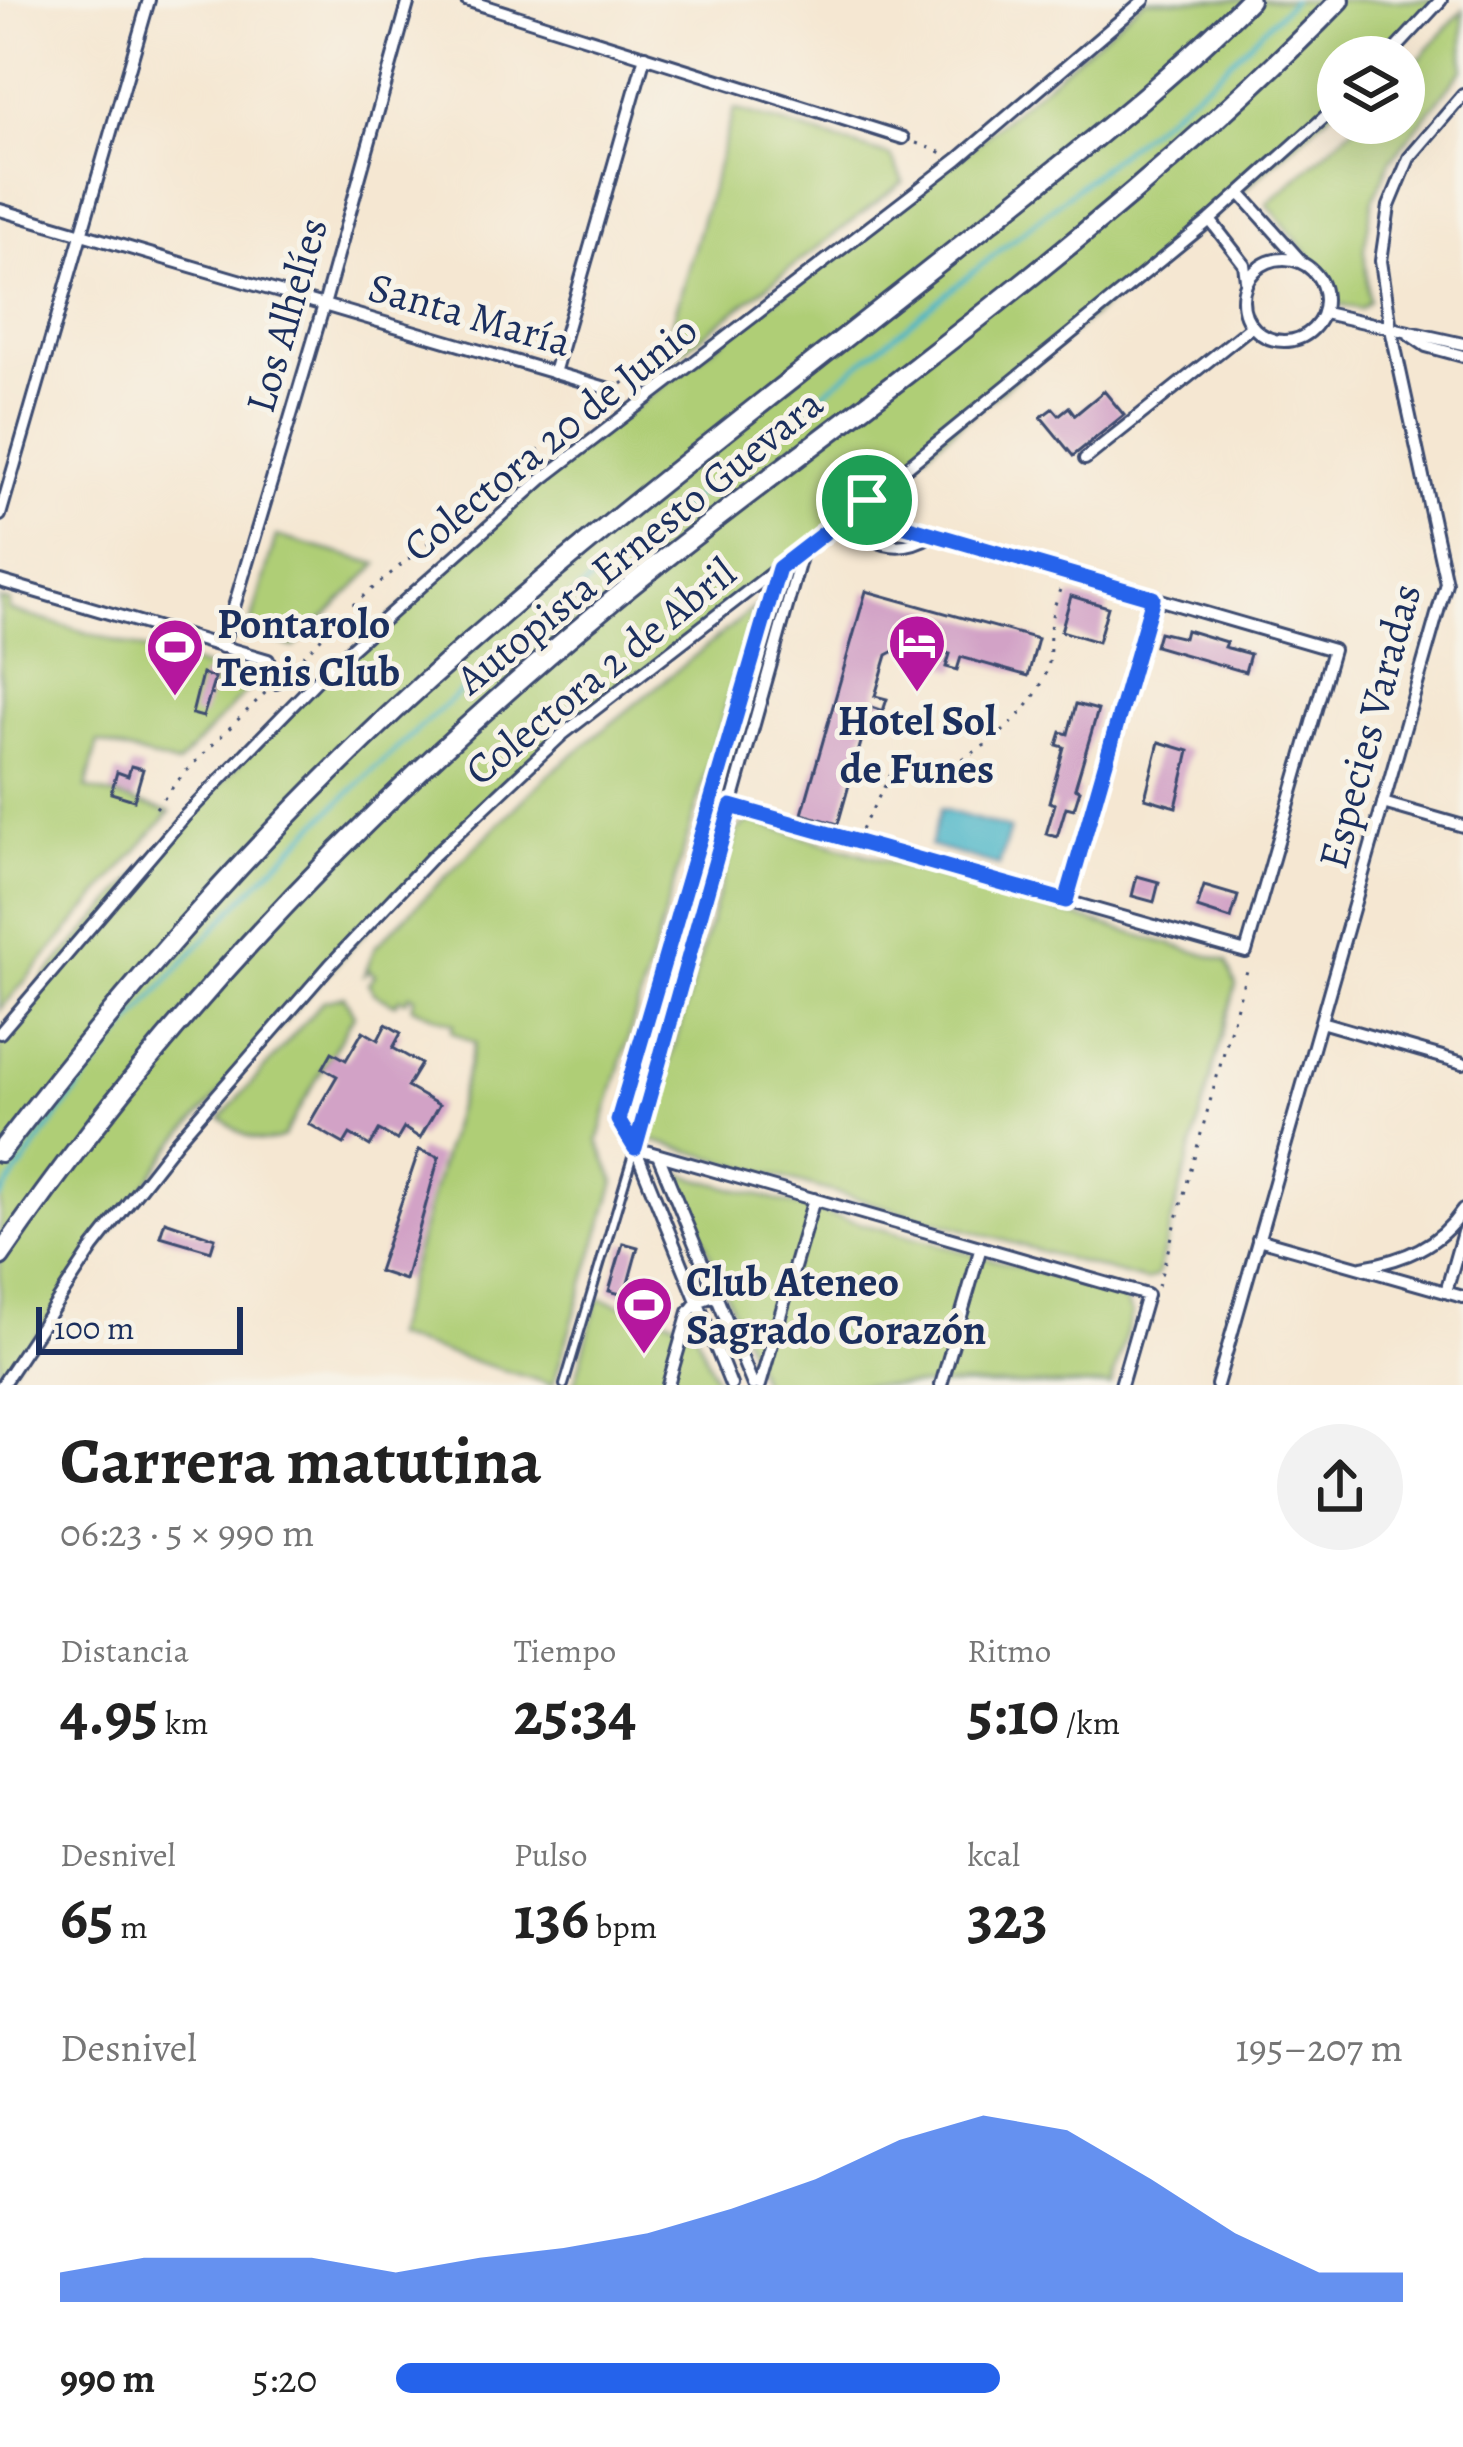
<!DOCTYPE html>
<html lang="es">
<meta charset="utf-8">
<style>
:root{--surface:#fff;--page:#f2f2f2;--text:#222;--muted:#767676;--accent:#2563eb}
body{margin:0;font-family:Alegreya,serif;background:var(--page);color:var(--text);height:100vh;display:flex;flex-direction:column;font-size:45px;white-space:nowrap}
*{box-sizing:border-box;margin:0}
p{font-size:39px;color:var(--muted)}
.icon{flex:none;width:66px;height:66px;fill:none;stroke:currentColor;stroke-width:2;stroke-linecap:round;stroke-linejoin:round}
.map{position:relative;height:1385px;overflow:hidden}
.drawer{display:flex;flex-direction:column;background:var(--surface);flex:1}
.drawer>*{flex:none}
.controls{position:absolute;left:1317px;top:36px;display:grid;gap:24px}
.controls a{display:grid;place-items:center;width:108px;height:108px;border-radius:50%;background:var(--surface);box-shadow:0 12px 48px #0002;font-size:60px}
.scale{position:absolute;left:36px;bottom:30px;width:207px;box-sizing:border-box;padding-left:12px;border:6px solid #1b2f5e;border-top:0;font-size:33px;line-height:42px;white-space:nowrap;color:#1b2f5e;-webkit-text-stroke:9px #f7f3e8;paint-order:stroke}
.pin{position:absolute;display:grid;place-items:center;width:102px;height:102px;color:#fff;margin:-51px;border:6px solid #fff;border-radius:50%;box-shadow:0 3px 12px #0007}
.round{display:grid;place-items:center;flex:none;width:126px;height:126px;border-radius:63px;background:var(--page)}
.headline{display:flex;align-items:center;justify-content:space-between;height:204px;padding:0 60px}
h1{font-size:66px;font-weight:600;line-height:90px}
.metrics{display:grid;grid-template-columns:repeat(3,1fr);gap:18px;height:204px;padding:12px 60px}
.metrics div{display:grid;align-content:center}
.metrics b{font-size:60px;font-weight:600}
.metrics small{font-size:33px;font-weight:400}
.metrics p{font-size:33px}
.chart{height:336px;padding:24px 60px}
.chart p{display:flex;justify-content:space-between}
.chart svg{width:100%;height:216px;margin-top:12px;fill:var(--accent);opacity:.7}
ul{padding:0 60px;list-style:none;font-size:39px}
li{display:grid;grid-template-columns:192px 144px 1fr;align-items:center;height:90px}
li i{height:30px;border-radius:15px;background:var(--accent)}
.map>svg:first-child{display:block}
.green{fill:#afce76;stroke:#657e6a;stroke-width:3}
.water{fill:#4ab5c8;stroke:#327293;stroke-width:3}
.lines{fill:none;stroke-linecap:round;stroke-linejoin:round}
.stream{stroke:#4ab5c8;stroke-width:4.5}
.building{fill:#d2a2c6}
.service-casing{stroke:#3c4b6f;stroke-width:12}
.minor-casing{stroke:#3c4b6f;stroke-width:16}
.motorway-casing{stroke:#3c4b6f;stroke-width:24}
.path{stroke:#3c4b6f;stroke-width:3;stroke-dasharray:3 9;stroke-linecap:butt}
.service{stroke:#fff;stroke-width:6}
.minor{stroke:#fff;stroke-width:10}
.motorway{stroke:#fff;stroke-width:18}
.route-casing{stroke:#fff;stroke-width:24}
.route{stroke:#2563eb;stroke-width:15}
.labels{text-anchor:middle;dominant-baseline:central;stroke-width:10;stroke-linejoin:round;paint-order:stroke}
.street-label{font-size:42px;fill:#1b2f5e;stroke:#f7f3e8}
.poi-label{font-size:42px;font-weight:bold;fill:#1b2f5e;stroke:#f7f3e8;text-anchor:start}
</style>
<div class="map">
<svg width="1463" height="1385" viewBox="0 0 1463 1385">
<rect width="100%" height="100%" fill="#f7f3e8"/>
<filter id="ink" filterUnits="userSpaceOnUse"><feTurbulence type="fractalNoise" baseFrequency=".00833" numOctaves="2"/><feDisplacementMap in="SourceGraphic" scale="24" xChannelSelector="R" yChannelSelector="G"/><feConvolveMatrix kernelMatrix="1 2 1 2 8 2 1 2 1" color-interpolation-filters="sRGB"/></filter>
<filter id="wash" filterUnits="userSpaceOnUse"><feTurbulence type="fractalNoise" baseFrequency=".004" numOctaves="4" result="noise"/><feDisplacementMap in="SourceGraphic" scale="48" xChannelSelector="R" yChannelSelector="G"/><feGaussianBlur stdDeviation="2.7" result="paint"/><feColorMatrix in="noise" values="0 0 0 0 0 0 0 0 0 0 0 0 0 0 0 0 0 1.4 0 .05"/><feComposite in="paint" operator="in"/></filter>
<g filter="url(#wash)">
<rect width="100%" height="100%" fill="#f5e7d2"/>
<path class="green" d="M1144,0h297l-53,57h-50v48l-128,115 -343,280 -304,234 -130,122 -256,285 -177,244v-352l46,-58 245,-268 251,-228 416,-320z
M1463,10v59l-73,92 -17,39 -9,50 5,51 -9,8 -22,-5 -12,-27 -59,-73 91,-81h46v-47z
M734,109l157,47 12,26 -244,187z
M276,536l102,28 -84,83 -46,-13z
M776,597l5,2 -50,178 -5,-1z
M0,599l10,3 -1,8 237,69 4,8 -73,78 -79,-23 -12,46 84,24 -170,198z
M755,607l-157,534 17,41 -62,203 -161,-48 83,-294 -24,-12 3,-7 -42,-17 3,-10 -6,-2 -3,6 -6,-3 -5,6 -21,-11 -6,-10 7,-8 -6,-5 -4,3 10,-26 175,-174z
M750,821l477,140 9,24 -79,291 -11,5 -499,-142 90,-309z
M709,830l6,1 -83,287 -5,-2z
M344,996l10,19 -71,122c-24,12 -44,-5 -62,-19l102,-117z
M677,1173l445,122 10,19 -21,71h-348z
M598,1298l95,28 25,59h-144z"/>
<path class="water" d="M941,809l69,20 -11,37 -69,-20z"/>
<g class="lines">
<path class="stream" d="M0,1198c196,-296 475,-526 750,-746 158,-127 315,-254 472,-382l71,-70"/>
</g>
<g id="blocks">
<path class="building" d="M1104,391l20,24 -51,41 -32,-39 12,-9 6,7 10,-8 6,8z
M866,591l172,48 -10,37 -67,-19 -4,13 -11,-3 4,-13 -40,-11 -23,12 -12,41 12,3 -4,12 -12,-4 -33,117 -36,-10z
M1071,596l37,11 -10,35 -37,-11z
M1186,630l40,12 -2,5 26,7 -5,18 -90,-26 4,-14 25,6z
M202,674l13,4 -12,39 -11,-3z
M1076,704l22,6 -23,78 5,2 -6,19 -8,-2 -9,30 -11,-3 9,-30 -6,-2 15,-55 -7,-2 4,-13 7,2z
M1159,742l30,9 -13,56 -31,-9z
M131,766l12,3 -9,31 -23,-7 6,-21 11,4z
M1137,876l22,6 -5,20 -22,-6z
M1204,886l34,10 -7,23 -34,-11z
M386,1024l15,9 -8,15 28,16 -14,23 32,18 -19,33 -16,-10 -7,12 -18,-10 -9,16 -20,-12 -6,10 -35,-20 28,-48 -14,-8 9,-16 14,8 17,-29 15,9z
M419,1150l20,7 -34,123 -27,-9z
M165,1221l50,17 -4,13 -51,-15z
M623,1243l15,4 -10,36 22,6 -3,12 -38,-10z"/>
</g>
</g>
<g filter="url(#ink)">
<use href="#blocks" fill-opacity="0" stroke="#3c4b6f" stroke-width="3"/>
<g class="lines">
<defs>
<path id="service" d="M564,1385l70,-234"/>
<path id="minor" d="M466,0l437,138
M1388,57l53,-57
M1240,193l60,67
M0,210l613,180
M1210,220l34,44 2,16
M1243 300a41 41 0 1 1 82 0a41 41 0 1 1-82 0Z
M1324,313l139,31
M1410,335l16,11 37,10
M554,373l91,-317
M1085,459l167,-133
M0,515l149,-515
M847,515c22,31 52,40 85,20
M0,581l268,79 8,23
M222,647l102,-342 85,-305
M711,800l535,152 87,-302 -448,-130 -18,-20
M1383,803l80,23
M1066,901l87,-303
M1321,1022l142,41
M0,1033l185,-217 141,-145 216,-192 416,-320 186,-159
M635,1148l512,147 -26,90
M635,1148l167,-595
M658,1155l95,230
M1258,1239l205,58
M1362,1267c42,-7 77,-21 101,-57
M1446,1292l17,-60
M2,1385l91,-137 84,-107 153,-176 103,-109 130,-122 311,-240 336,-274 128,-115
M668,1385l21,-73 8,-10 19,-7
M731,1385l-96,-237 -17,-28 160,-550
M760,1385l54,-186
M941,1385l40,-138
M1217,1385l229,-802 -55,-254 -10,-68 8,-55 20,-48 54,-63"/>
<path id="motorway" d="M0,1152c139,-180 287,-349 459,-500 170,-150 352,-286 529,-428 89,-72 180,-142 261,-224
M0,1256c170,-248 381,-464 612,-655 97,-80 201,-154 301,-232 149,-115 295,-234 427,-369"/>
</defs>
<use href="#service" class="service-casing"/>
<use href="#minor" class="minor-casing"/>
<use href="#motorway" class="motorway-casing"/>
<path class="path" d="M916,143l30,11
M622,384l34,-26
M286,674l68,-70 246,-204
M212,696l3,-11
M893,766c15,3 32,8 47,3 41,-15 88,-52 105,-93 7,-16 4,-29 5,-46 1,-16 7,-32 12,-46
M156,808l29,-36 81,-80
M861,830l42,-78
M1158,1286l90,-319"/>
<use href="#service" class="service"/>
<use href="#minor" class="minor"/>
<use href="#motorway" class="motorway"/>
</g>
</g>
<g class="lines" filter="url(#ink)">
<defs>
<path id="route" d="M867,500l18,20 268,78 -87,303 -335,-95 -96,342 -17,-28 161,-552z"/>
</defs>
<use href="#route" class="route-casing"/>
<use href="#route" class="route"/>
</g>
<defs>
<symbol id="hotel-pin" viewBox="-11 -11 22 30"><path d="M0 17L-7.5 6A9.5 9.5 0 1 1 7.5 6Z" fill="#b5179e" stroke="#f7f3e8"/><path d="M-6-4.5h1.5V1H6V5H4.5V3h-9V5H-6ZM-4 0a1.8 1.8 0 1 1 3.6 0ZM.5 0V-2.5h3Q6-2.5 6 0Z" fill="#fff"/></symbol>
<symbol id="stadium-pin" viewBox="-11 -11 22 30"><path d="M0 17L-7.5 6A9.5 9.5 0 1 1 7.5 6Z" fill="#b5179e" stroke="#f7f3e8"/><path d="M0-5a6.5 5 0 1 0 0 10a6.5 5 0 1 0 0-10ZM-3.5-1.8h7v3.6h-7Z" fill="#fff"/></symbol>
</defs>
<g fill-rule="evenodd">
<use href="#hotel-pin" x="884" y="610" width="66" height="90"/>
<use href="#stadium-pin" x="142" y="614" width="66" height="90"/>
<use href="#stadium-pin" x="611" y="1272" width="66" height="90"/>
</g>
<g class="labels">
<g class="street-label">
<text transform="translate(470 314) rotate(16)">Santa María</text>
<text transform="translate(286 315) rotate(-74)">Los Alhelíes</text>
<text transform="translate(550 438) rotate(-39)">Colectora 20 de Junio</text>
<text transform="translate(639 541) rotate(-39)">Autopista Ernesto Guevara</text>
<text transform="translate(600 671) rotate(-39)">Colectora 2 de Abril</text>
<text transform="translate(1369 726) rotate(-75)">Especies Varadas</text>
</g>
<g class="poi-label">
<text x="217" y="623">Pontarolo<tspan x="217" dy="48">Tenis Club</tspan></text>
<text x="917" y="720" text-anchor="middle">Hotel Sol<tspan x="917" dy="48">de Funes</tspan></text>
<text x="686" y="1281">Club Ateneo<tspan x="686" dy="48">Sagrado Corazón</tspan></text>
</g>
</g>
</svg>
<div class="controls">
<a><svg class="icon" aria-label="layers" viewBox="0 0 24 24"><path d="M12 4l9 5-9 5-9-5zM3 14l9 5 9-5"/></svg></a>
</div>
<div class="scale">100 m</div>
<div class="pin" style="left:867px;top:500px;background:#1e9e55"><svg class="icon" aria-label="arrive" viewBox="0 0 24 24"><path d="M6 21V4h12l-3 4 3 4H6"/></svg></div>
</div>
<section class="drawer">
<div class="headline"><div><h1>Carrera matutina</h1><p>06:23 · 5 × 990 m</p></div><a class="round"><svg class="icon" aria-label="share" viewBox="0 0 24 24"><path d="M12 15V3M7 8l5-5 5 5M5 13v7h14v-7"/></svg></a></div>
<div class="metrics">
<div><p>Distancia</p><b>4.95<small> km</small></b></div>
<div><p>Tiempo</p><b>25:34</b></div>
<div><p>Ritmo</p><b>5:10<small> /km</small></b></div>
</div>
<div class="metrics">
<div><p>Desnivel</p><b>65<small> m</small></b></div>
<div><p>Pulso</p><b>136<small> bpm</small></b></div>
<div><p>kcal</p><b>323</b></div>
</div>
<div class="chart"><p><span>Desnivel</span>195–207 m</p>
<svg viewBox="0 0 160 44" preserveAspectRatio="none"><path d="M0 44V38L10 35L20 35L30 35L40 38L50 35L60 33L70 30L80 25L90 19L100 11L110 6L120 9L130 19L140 30L150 38L160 38V44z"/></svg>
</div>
<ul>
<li><b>990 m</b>5:20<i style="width:60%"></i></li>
</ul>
</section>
